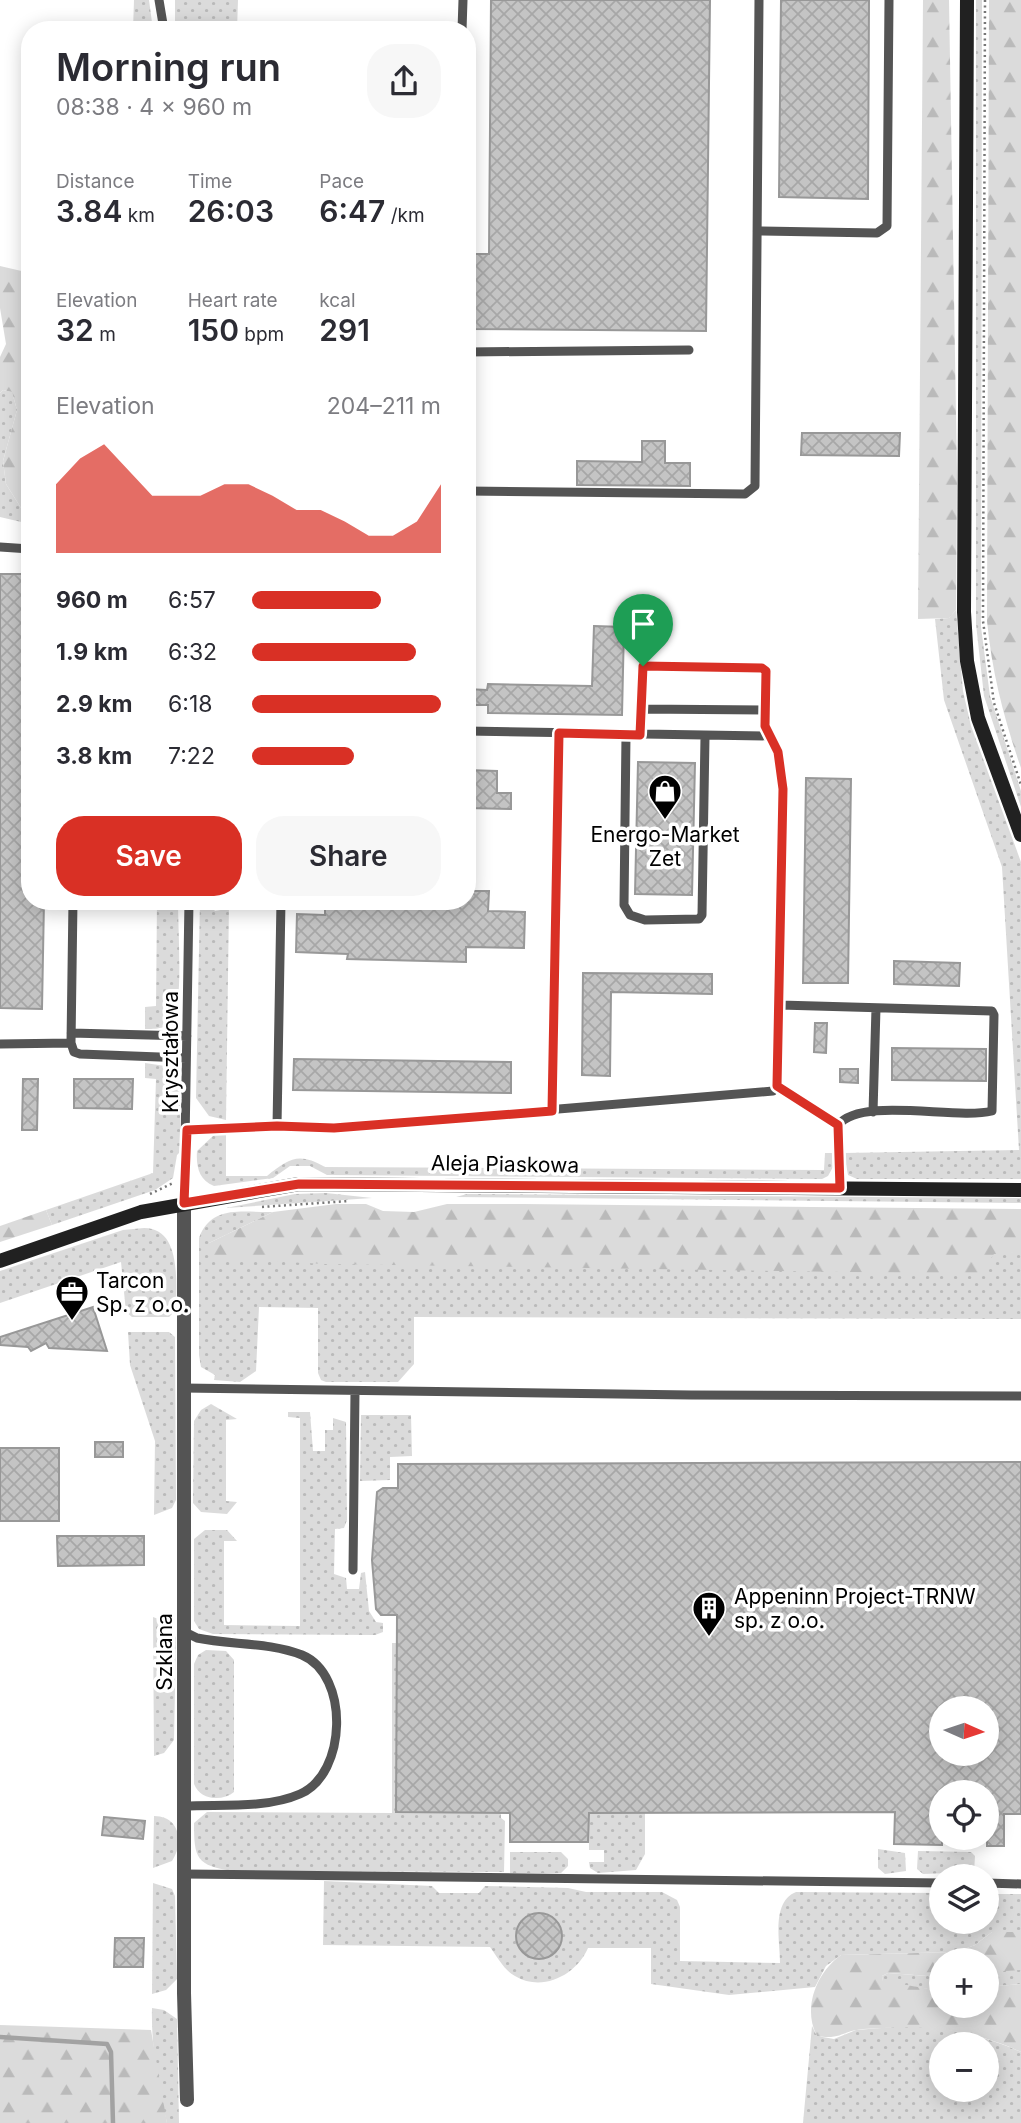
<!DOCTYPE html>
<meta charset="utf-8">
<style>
:root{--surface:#fff;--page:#f7f7f7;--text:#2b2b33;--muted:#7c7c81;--accent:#d93025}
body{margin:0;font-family:Inter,sans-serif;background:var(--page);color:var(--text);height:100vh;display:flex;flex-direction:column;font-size:26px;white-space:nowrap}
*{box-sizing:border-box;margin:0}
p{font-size:23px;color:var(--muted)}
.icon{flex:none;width:38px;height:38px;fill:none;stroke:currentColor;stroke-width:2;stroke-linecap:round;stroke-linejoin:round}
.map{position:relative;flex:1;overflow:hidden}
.drawer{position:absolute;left:21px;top:21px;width:455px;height:889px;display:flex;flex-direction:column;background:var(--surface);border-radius:28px;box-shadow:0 4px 18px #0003}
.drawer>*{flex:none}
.needle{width:46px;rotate:93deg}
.fabs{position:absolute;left:929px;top:1696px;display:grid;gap:14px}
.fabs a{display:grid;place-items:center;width:70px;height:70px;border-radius:50%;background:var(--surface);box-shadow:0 4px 18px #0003;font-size:35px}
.pin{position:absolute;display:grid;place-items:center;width:60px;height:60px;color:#fff;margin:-72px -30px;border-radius:50% 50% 50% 0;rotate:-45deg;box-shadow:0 0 7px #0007}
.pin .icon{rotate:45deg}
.round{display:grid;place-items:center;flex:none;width:74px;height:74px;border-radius:28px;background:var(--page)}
.overview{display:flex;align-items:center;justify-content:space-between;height:119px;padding:0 35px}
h1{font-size:38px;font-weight:600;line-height:52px}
.metrics{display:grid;grid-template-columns:repeat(3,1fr);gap:10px;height:119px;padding:7px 35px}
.metrics div{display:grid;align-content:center}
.metrics b{font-size:30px;font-weight:600}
.metrics small{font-size:19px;font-weight:400}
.metrics p{font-size:19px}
.chart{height:196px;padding:14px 35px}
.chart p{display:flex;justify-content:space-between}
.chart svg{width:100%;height:126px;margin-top:7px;fill:var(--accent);opacity:.7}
.action{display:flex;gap:14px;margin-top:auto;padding:14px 35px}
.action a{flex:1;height:80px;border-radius:28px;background:var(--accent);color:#fff;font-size:28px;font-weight:600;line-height:80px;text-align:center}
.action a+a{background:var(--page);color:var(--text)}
ul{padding:0 35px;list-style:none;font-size:23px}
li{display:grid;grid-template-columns:112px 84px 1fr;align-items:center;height:52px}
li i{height:18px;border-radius:9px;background:var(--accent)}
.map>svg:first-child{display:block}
.grass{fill:url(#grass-dots);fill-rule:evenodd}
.forest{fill:url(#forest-firs)}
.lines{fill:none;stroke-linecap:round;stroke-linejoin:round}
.stream{stroke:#a2a2a2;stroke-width:4.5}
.building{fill:url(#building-cross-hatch);stroke:#989898;stroke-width:2;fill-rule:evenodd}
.path{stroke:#767676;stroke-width:2.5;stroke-dasharray:2 3.5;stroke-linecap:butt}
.service{stroke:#545454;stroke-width:9}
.minor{stroke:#545454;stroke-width:14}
.secondary{stroke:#212121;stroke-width:14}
.route-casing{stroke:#fff;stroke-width:14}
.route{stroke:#d93025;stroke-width:9}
.labels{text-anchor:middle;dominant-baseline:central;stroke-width:7;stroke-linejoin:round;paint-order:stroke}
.poi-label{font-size:21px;fill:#000;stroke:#fff;text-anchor:start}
.street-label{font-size:21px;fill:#000;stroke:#fff}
</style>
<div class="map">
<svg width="1021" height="2123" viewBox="0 0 1021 2123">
<defs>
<pattern id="grass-dots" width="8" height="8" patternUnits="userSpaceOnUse" patternTransform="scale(1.75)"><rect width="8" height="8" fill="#dbdbdb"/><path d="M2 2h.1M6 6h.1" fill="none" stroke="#bababa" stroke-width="1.8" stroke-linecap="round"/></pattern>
<pattern id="forest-firs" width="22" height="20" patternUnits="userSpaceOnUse" patternTransform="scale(1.75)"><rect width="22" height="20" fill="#dbdbdb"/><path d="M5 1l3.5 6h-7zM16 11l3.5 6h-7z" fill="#bababa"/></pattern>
<pattern id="building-cross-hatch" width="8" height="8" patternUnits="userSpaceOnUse" patternTransform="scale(1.75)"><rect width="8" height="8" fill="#c4c4c4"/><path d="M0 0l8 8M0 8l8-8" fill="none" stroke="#a7a7a7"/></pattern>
</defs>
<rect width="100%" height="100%" fill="#fff"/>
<path class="grass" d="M134,0h15l4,30h-20z
M175,0h63l-1,30h-62z
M976,0h6l-1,627 9,69 31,95v16l-37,-111 -8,-72z
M3,390l9,2 5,18 -14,51 3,23 15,24 9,3v13l-30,-7v-124z
M956,610l7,81 8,35 50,136v317h-164l-9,-4 -4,-22 175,-3 -17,-283 -58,-167 -9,-81 14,-1z
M157,901h21c0,25 5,98 -4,117 -6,11 -18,11 -29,11v-22l11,-1z
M200,901h7l8,10 11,-2 3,-5 -3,216 -17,-4 -13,-18z
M145,1063l27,4 8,21v64l-3,3 -4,23 -18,12 -103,35 -6,-15 107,-37 3,-94 -11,-1z
M226,1134v42h41c22,-18 32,-24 58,-9l499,3 1,-17h7l1,14 -5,9 -6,3 -495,-4 -17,-9h-20l-17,12 -59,8c-15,-6 -18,-19 -17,-35l17,-16z
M326,1193l46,5 -146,10 69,-14z
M467,1194l554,4v5l-565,-6z
M273,1212l-64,31v15l812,-6v67l-607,-2v47l-16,18h-72l-5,-2 -3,-7v-65l-59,-1 -3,64 -16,11 -26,-2 1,-5 -14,-8 -2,-12v-117c13,-34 44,-25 74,-26z
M144,1228c38,0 32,56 32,82l-7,7h-37l-6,-5 -5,-50 -121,41v-32l123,-41z
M128,1332h41l6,5 1,163 -4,8 -18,7 1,-74 -25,-76z
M211,1404l26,15 -11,1v81l11,1 -10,12 -26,-2 -8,-9 1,-82 7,-11z
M288,1412h22l3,39h12v-21h8v-12l13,4 1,98 -3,8 -9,1 -1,45 12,4 1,11h12l2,-16 4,-1 4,39 7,11 7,1v9l-8,3 -162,-1 -14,-5 -5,-8v-82l11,-9h22l10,11h-13v84l76,1v-208l-12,-1z
M361,1415h50l1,41 -22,1v23l-30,1z
M153,1617l16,6 7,15 -2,102 -10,13 -10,3z
M392,1643h5v169l104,1v5l4,3 -1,51 -270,-1c-38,-5 -40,-13 -40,-48l13,-11 185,1z
M206,1650l20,1 8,9v132c-12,10 -34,8 -40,-8v-120l4,-9z
M589,1813h56v41l-9,16 -38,3 -8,-5 -1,-6h15v-12h-15z
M154,1816c26,0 30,27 18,45l-19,7z
M878,1849l27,4 1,18 -21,3 -7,-6z
M918,1851l53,1 4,4 -1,16 -51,2 -6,-5z
M510,1852h51l7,7v7l-7,7h-51z
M324,1881l108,5 7,7h40l6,-7 83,2 18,4h76l15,8 3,7v54l100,2c0,-22 -9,-61 16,-71l145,1 1,29h45v-28h34v38h-29l-17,13 -19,7 -115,3 -15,11 -11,21 -86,8 -78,-11v-36h-63c-11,26 -45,45 -73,28 -11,-6 -17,-18 -25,-29l-167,-2z
M153,1883l19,6 3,7 2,83 -11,11 -14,4z
M1004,1969l17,1v14l-34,3v-15z
M888,1973l53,4v14l-58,-9 -1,-6z
M152,2008l12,2 13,9 2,104h-12c-9,-38 -16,-76 -15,-115z
M919,2025c36,5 69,12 102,27v71h-218l9,-97 5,10 17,3 22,-9zM942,2044h45v46h-45z"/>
<path class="forest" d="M923,0h26l8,474 -1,136 -7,8 -31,1z
M989,0h32v768c-17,-49 -29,-95 -34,-147z
M0,266l30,7v238l-9,-3 -15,-24 -3,-23 14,-51 -5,-18 -9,-2 -3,3v-36l6,-13 -6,-36z
M336,1204h30l17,7 31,1 33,-8h77l497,5v43l-27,2 -14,20 -655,-10 -116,-6v-15l64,-31z
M46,1210l6,15 -52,17v-16z
M992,1932h29v38l-34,2v-12h-45l-1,17 -53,-4 -6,3 1,5 58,10 1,15h45v-19l34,-3v68c-54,-25 -100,-27 -158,-23 -21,2 -22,11 -46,7 -15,-28 0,-64 24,-81l115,-3 19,-7z
M0,2025l151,5 16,93h-167z"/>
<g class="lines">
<path class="stream" d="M0,2037l107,7 4,8 2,71"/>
</g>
<path class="building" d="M491,0h219l-4,331 -239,-2v-75h22z
M781,0h88l-1,199 -89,-2z
M802,433h98l-1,23 -98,-1z
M642,441h23v22h25v23l-113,-1v-24l65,1z
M0,574h30v327h14l-2,108 -42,-1z
M594,626l30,1 -2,88 -134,-2v-8h-21v-16l20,1 1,-6 104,2z
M638,762l57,1 -3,132 -57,-1z
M467,770l30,1v22h14v16l-44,-1z
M806,778l45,1 -3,204h-45z
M467,891h22l-1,20 37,1 -1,36 -58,-1v15l-119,-3 1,-5 -52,-2 1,-38 28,1v-14h21v7l51,1v-8h70z
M894,961l66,2 -1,23 -65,-2z
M583,973l129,1v20l-101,-2 -1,84 -28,-1z
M815,1023h12l-1,30 -12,-1z
M892,1048l94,1v32l-94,-1z
M294,1059l217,3v31l-218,-3z
M840,1069h18v14l-18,-1z
M23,1079h15l-1,51h-15z
M74,1079h59l-1,30 -58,-1z
M93,1307l14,44 -58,-3 -3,-5 -15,8 -3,-4 -28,-2v-8z
M95,1442h28v15h-28z
M0,1448h59v73h-59z
M1021,1462v352h-17v32h-17v-54h-45v53l-48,-1 1,-32 -306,1 -1,29h-78v-29l-114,-1 1,-197h-16l-5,-6 -4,-49 5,-68 6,-4h15v-24zM942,1708h45v46h-45z
M57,1536h87v29l-86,1z
M104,1817l41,4 -2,18 -41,-4z
M516 1936a23 23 0 1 1 46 0a23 23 0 1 1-46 0Z
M115,1938h29l-1,29h-29z"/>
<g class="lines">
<path class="path" d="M985,0l-2,621 11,82 27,82
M150,1194l23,-11
M262,1207l87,-6"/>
<path class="service" d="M159,0l5,30
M462,30l1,-30
M757,231l120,2 10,-7 2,-226
M467,352l222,-2
M467,491l278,3 10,-8 4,-486
M0,547l30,2
M640,709l126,1
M467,731l303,5
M626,735l-2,170 6,10 15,5 54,-1 3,-4 3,-178
M780,1005l212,6 2,4 -2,96c-37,9 -130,-15 -154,14l2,63
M71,1033l116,3
M71,1043l3,9 6,2 106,4
M0,1044l71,-1 2,-142
M777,1086l61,39
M552,1111l7,-378
M873,1112l3,-104
M277,1126l4,-225
M187,1130l90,-4 57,2 439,-37 6,-9 4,-293 -5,-36 -13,-27 2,-55 -5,-3 -119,-2 -3,69
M184,1203l5,-302
M183,1388l508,7 330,1
M353,1570l2,-179
M184,1806c36,-2 82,3 116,-12 47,-20 50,-119 2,-139 -32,-13 -72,-10 -105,-17l-12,-6
M184,1874l758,9
M987,1883l34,1"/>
<path class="minor" d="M184,1203v790l3,107"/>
<path class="secondary" d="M967,0l-3,612 3,49 11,57 43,117
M0,1261l141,-49 158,-28 722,6"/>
</g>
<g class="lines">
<defs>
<path id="route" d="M643,666l119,2 4,3 -1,55 13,26 5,37 -6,297 61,39 2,63 -541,-4 -115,19 3,-73 90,-4 57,2 218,-17 7,-378 81,2z"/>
</defs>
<use href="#route" class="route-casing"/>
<use href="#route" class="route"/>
</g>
<defs>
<symbol id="shop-pin" viewBox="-11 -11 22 30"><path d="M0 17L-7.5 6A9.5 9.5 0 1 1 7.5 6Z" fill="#000" stroke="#fff"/><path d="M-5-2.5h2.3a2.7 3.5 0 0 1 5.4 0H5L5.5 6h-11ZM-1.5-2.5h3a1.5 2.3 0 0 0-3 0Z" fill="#fff"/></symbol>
<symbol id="office-pin" viewBox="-11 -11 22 30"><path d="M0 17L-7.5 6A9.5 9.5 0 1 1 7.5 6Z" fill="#000" stroke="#fff"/><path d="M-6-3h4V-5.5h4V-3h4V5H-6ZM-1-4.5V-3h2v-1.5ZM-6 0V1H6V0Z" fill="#fff"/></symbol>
<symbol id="building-pin" viewBox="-11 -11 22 30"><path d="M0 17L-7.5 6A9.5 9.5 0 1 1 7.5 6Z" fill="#000" stroke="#fff"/><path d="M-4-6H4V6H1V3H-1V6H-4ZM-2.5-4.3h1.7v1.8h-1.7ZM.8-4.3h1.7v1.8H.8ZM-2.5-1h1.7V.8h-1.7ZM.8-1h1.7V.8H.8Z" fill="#fff"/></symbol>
</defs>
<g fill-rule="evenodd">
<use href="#shop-pin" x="646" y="772" width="38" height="52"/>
<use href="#office-pin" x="53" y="1273" width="38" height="52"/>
<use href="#building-pin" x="690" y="1589" width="38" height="52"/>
</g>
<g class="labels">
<g class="poi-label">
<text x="665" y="834" text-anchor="middle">Energo-Market<tspan x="665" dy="24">Zet</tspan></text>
<text x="96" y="1280">Tarcon<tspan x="96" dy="24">Sp. z o.o.</tspan></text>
<text x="734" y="1596">Appeninn Project-TRNW<tspan x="734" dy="24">sp. z o.o.</tspan></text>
</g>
<g class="street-label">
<text transform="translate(170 1052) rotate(-90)">Kryształowa</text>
<text transform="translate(505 1164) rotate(1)">Aleja Piaskowa</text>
<text transform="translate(164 1652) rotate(-90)">Szklana</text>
</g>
</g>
</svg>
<div class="fabs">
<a><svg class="needle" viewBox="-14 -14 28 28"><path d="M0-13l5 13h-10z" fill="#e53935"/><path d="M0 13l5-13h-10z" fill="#7c7c81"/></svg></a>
<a><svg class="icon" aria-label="locate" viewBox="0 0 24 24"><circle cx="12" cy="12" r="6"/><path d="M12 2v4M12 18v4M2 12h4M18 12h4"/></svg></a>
<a><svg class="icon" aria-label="layers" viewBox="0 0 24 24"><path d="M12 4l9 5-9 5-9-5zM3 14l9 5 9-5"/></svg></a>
<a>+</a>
<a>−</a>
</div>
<div class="pin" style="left:643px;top:666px;background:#1e9e55"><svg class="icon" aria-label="arrive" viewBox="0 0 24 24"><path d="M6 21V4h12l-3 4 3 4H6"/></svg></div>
<section class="drawer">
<div class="overview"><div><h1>Morning run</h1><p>08:38 · 4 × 960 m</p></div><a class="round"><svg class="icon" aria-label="share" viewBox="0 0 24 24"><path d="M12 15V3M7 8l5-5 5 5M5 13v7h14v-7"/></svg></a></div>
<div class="metrics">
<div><p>Distance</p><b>3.84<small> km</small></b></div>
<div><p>Time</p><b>26:03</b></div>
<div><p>Pace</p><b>6:47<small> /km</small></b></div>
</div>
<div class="metrics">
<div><p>Elevation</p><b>32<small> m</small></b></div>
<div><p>Heart rate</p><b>150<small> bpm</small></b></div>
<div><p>kcal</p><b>291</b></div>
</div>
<div class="chart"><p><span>Elevation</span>204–211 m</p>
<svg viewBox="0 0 160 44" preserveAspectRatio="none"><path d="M0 44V20L10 11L20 6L30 15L40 24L50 24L60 24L70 20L80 20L90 24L100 29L110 29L120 33L130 38L140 38L150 33L160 20V44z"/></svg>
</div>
<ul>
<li><b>960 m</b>6:57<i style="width:68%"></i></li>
<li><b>1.9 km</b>6:32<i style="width:87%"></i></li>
<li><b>2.9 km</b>6:18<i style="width:100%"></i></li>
<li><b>3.8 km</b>7:22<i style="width:54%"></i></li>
</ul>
<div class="action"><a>Save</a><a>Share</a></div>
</section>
</div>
